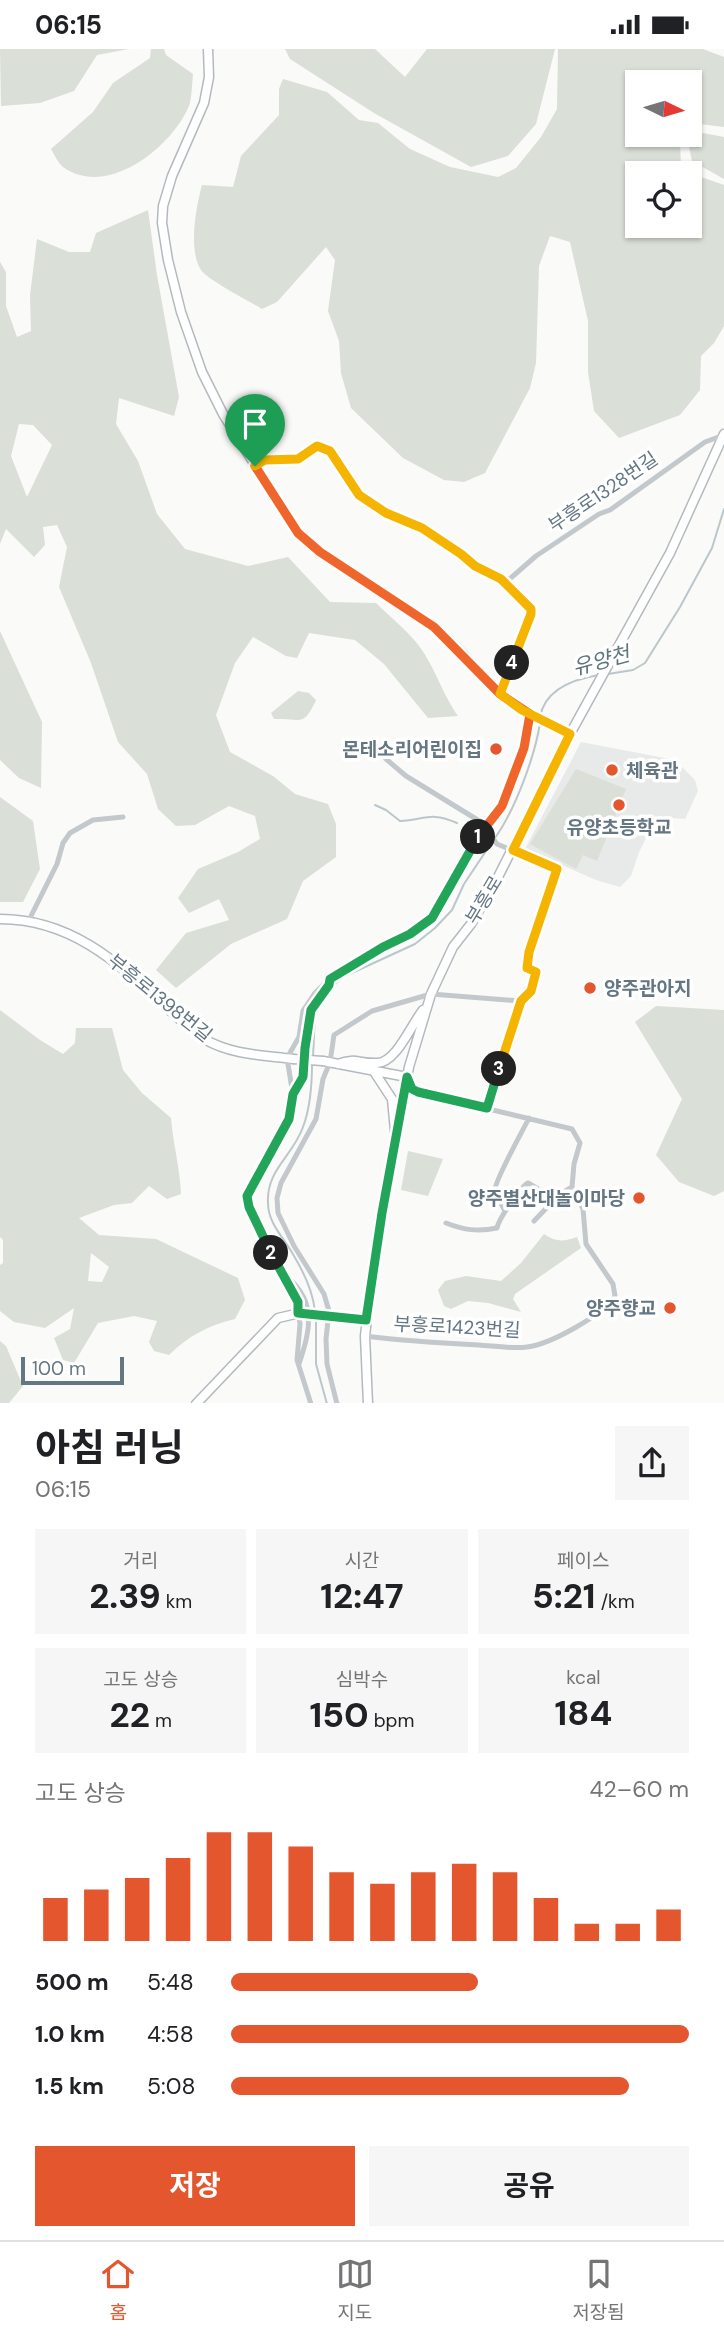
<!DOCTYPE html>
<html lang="ko">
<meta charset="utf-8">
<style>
:root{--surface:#fff;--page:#f6f6f6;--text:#202124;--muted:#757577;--line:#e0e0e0;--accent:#e4572e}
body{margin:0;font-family:"DM Sans","Noto Sans KR",sans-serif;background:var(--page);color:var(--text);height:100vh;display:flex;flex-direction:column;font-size:26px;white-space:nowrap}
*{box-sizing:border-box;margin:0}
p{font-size:23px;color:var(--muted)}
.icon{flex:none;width:38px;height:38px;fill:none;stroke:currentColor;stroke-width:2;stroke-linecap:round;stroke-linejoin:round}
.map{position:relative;height:1354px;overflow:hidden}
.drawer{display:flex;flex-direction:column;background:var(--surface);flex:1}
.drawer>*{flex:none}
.needle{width:46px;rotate:95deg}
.controls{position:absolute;left:625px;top:21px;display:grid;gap:14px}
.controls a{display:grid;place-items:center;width:77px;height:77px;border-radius:0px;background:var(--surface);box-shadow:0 2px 5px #0004;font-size:35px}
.scale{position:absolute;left:21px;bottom:18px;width:103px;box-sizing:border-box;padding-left:7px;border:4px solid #657683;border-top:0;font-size:19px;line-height:24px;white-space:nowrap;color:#657683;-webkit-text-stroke:5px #fff;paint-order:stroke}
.pin{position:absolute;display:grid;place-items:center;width:60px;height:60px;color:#fff;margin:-72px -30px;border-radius:50% 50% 50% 0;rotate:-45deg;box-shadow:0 0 7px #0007}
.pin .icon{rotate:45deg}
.km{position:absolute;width:35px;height:35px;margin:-18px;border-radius:50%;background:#222;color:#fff;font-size:19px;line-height:35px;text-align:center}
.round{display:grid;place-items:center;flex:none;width:74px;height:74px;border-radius:0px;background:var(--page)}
.overview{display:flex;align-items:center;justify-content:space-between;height:119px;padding:0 35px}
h1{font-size:38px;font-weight:700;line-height:52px}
.figures{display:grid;grid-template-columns:repeat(3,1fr);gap:10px;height:119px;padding:7px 35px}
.figures div{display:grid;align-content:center;border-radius:0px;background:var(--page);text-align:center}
.figures b{font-size:35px;font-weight:700}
.figures small{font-size:19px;font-weight:400}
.figures p{font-size:19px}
.chart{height:196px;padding:14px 35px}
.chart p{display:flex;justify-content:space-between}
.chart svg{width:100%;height:126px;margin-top:7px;stroke:var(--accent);stroke-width:6}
.button{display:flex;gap:14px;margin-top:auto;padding:14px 35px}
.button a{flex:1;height:80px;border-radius:0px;background:var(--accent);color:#fff;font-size:28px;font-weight:700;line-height:80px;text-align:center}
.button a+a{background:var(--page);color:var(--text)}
ul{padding:0 35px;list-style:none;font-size:23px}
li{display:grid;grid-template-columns:112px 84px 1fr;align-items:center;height:52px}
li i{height:18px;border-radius:9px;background:var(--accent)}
.status{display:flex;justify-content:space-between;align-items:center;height:49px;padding:0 35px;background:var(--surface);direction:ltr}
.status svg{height:19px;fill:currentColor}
.tabs{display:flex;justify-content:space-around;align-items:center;height:98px;border-top:2px solid var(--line);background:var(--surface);font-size:19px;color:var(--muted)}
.tabs a{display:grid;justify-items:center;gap:4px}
.tabs .on{color:var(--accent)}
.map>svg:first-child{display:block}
.built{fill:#e8e9e9}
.green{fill:#dadfd7;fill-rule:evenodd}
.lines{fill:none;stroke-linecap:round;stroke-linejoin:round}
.stream{stroke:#bbc7cb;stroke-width:2}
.secondary-casing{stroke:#b3babf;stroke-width:11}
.street{stroke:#c3c8cc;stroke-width:5}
.secondary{stroke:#fff;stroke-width:8}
.secondary-bridge-casing{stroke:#b3babf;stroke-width:11;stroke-linecap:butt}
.secondary-bridge{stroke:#fff;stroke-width:8}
.split-1-casing{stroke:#fff;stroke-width:14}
.split-2-casing{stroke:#fff;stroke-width:14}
.split-3-casing{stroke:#fff;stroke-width:14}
.split-4-casing{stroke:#fff;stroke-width:14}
.split-5-casing{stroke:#fff;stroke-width:14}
.split-1{stroke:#f0652b;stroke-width:9}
.split-2{stroke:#22a559;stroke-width:9}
.split-3{stroke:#22a559;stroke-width:9}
.split-4{stroke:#f5b400;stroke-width:9}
.split-5{stroke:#f5b400;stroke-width:9}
.poi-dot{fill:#e4572e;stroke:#fff;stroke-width:2.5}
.labels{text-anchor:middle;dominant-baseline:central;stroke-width:7;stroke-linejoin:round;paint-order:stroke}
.street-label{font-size:19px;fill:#657683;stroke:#fff}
.poi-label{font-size:19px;font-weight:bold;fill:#657683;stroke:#fff;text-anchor:end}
.water-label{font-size:21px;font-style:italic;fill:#60757c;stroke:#fff}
</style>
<div class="status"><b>06:15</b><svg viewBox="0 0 49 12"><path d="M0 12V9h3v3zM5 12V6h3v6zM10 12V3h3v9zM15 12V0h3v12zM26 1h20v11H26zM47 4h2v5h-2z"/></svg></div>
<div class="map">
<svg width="724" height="1355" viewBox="0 0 724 1355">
<rect width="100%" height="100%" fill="#fafaf8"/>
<path class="built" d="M581,693l94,18 20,20 3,11 -13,28 -26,-2 -5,6 -15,29 -8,24 -11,11 -24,-7 -71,-31z"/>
<path class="green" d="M0,0h129l-32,6 -23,36 -34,12 -39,3z
M151,0h13l2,6 27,19c-1,9 -1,23 -4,32 -17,41 -82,93 -126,61 -5,-4 -9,-13 -12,-18l42,-37 20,-29 37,-25z
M285,0h90l30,28 22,-28h128l-19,75 -28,32 -37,11 -97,-54 -84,-54z
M558,0h145l21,8v70l-24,-3 -10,7v-49h-53v53h47l-4,3 1,32 43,15v141l-10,17 -13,13 -1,34 -20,25 -61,23 -25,-27 -6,-39v-51l-18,-79 -20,-6 -11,30 -3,97 -6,25 -45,85 -21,9 -20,-2 -41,-22 -52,-50 -10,-35 -2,-32 -11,-30 7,-51 -9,-13 -49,55 -15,7c-13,-8 -54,-29 -61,-39 -13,-20 -5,-63 1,-85l31,2 8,-31 38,-41v-26l4,-10 44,13 32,28 19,3 32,26 40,18 48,10 18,-9 25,-31 16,-28zM637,124h53v53h-53z
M703,84l21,4v42l-32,-18 -5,-24z
M148,161l9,65 22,122 -5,19 -55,-18 -3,26 22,37 19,53 28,35 63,17 40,-9 42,45 46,1c12,12 27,24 39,38 19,22 26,51 43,75l-30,2 -44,-54 -29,-24 -46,-7 -12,25 -11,-2 -33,-19 -18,26 -19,52 14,37 43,24 22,18 33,10 8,20v33l-33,24 -16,38 -56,25 -55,44 -20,-18 30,-37 43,-13 -10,-21 -30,14 -11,-15 20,-29 40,-17 22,-13 -5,-23 -26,-10 -34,19 -19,1 -18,-17 -11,-35 -29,-32 -27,-79 -32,-76 8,-40 -10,-22 -14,2 2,18 -11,12 -28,-28 -6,15v-282l6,10v34l11,31 14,-6 -1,-36 7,-56 32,13h21l6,-19zM19,375l14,1 19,20 -25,52 -16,-41z
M0,582l42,91 -1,66 -22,-10 -19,-18z
M298,642l11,2 7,7c-13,28 -14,18 -42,19l-3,-6z
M576,720l50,20 -29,72 -14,-6 -7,14 -46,-25z
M0,748l33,24 7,48 -17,33h-23z
M656,957l68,4v181l-10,5 -35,-14 -23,-27 26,-56 -47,-77z
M0,961l40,30 23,14 12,-11 1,-15h36l11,42 19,23 29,25c2,26 9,50 10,76l-14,5 -18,-13 -17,17 -18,2 -35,13 20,17 57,4 82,39 7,22 -10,19c-26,6 -47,17 -66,36l-15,-4 -5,-9 8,-21 -23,-5 -36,7 -24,40 -11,-3 -9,-22 16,-9 4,-21 -29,20 -31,-6 -14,-11v-46l3,-2v-23l-3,-3zM91,1204l18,14 -7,15 -14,-1z
M408,1102l35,8 -15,37 -27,-6z
M544,1185c12,8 19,8 33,3l4,11 -66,46 -2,5 8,13 -33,-9 -20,-2 -17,8 -7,-3 -6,-16 7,-9 21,-5 35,5 20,-18z
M0,1292l6,5 17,40 -14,17h-9z"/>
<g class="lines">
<path class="stream" d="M608,625l25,-4 12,-7 35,-56 32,-59 12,-39
M540,668c5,-28 34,-38 59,-42
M375,756l11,5 14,11c25,-1 30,-10 57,2
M495,789c20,-28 40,-82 45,-115
M326,945l15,-16 74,-34 20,-16 17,-18 12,-26 28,-42
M313,1008l2,-42 8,-17
M312,1014c0,21 -1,43 -9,64 -10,29 -37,43 -35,76 0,21 17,36 26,53 9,15 19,37 21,55
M316,1268v47l11,40"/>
<defs>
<path id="secondary" d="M208,0l1,28 -5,26 -32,73 -9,30 -1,17 6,37 13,52 21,60 21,42 75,119 22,19 114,74 29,28 37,40 22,16 48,24
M0,870c69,0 115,41 163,85 13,12 26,25 41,35 28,16 58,16 89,20
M323,1012l84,16
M338,1015c17,-7 22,0 39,-1 19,0 34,-38 46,-53
M373,1021l19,29 3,32
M326,1266l40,5
M196,1355l82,-86 22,-5
M368,1355l-3,-68 8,-70 36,-199 22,-73 22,-47 18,-23 23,-39 76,-151 100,-181 54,-119"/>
</defs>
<use href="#secondary" class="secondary-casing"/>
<path class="street" d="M255,417l10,-5 33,-2 19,-13 12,5 29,44 28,18 36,15 39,26 14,12 26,13 30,30 1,4 -32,81
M505,534l31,-27 63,-42 11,-4 95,-68 19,-7
M378,697l8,13 20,17 75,46 16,22 60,25 -28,83 -2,16 9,4 -5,19 -10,10 -34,107
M29,871l28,-56 6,-21 7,-10 23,-13 30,-3
M293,1046l10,-18 2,-29 6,-38 18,-25 1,-6
M505,1162c-3,-6 -8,-14 -10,-21 -1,-8 28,-60 34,-72
M534,1172l25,-26 13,-8
M446,1174c18,7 32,9 51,5 2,-10 24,-41 31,-45l12,7 12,12
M280,1222c37,27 32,54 19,93
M365,1287c38,5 75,7 114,9 15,1 33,4 48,2 24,-3 76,-32 88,-51l-2,-12 -27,-40 -3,-35 -11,-22 2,-23 6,-21 -8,-14 -154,-37 -6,-3 -4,-9
M311,1355l-14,-44 3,-36 -3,-22 -15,-24 -24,-50 -11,-32 42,-77 4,-24 -6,-37 12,-21 4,-26 12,-18 13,-13 58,-35 24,-11 22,-16 37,-67 33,-45 22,-58 6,-34
M337,1355l-10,-40 -1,-25 3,-28 -5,-17 -30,-48 -16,-33 -1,-15 4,-15 35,-64 7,-40 7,-17 4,-27 38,-24 59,-17 90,7"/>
<use href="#secondary" class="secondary"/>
<defs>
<path id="secondary-bridge" d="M293,1010l30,2
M300,1264l26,2"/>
</defs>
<use href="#secondary-bridge" class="secondary-bridge-casing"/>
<use href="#secondary-bridge" class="secondary-bridge"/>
</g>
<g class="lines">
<defs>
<path id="split-1" d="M255,417l43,67 22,19 114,75 66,67 30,20 -6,34 -22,58 -24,31"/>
<path id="split-2" d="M271,1204l-22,-46 -2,-11 42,-77 4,-25 10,-17 2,-29 6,-38 18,-25 1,-6 53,-32 27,-13 22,-16 46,-81"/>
<path id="split-3" d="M271,1204l27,49v11l68,7 16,-107 25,-136 5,12 6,3 69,16 12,-39"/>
<path id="split-4" d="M499,1020l22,-68 10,-10 5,-19 -9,-4 2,-16 28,-83 -44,-19 57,-116 -48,-24 -22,-16 12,-31"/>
<path id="split-5" d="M255,417l10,-6 33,-1 19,-13 13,5 29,44 27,18 36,15 39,26 14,12 26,13 30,30v5l-19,49"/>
</defs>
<use href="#split-1" class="split-1-casing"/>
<use href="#split-2" class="split-2-casing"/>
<use href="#split-3" class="split-3-casing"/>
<use href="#split-4" class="split-4-casing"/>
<use href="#split-5" class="split-5-casing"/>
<use href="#split-1" class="split-1"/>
<use href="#split-2" class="split-2"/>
<use href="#split-3" class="split-3"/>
<use href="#split-4" class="split-4"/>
<use href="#split-5" class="split-5"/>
</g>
<g class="poi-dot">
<circle cx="496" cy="700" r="7"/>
<circle cx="612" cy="721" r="7"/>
<circle cx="619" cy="756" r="7"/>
<circle cx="590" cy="939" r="7"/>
<circle cx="639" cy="1149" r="7"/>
<circle cx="670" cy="1259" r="7"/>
</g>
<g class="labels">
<g class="street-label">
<text transform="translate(603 443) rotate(-34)">부흥로1328번길</text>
<text transform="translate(484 851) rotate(-59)">부흥로</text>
<text transform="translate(160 949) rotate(39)">부흥로1398번길</text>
<text transform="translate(457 1278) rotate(3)">부흥로1423번길</text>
</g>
<g class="poi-label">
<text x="482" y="700">몬테소리어린이집</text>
<text x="626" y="721" text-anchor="start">체육관</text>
<text x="619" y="778" text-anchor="middle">유양초등학교</text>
<text x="604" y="939" text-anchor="start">양주관아지</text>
<text x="625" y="1149">양주별산대놀이마당</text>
<text x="656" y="1259">양주향교</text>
</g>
<g class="water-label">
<text transform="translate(601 612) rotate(-15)">유양천</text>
</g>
</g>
</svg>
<div class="controls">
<a><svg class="needle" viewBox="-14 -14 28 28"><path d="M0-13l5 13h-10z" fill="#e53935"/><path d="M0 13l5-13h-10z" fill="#757577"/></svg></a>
<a><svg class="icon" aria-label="locate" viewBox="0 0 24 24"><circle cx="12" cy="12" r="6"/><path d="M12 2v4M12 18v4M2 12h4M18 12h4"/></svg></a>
</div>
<div class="scale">100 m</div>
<div class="pin" style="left:255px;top:417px;background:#1e9e55"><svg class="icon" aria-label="arrive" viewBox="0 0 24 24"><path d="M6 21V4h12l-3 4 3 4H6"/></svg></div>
<b class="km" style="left:478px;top:788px">1</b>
<b class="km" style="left:271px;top:1204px">2</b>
<b class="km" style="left:499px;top:1020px">3</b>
<b class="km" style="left:512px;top:614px">4</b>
</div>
<section class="drawer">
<div class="overview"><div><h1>아침 러닝</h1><p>06:15</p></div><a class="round"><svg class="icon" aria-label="share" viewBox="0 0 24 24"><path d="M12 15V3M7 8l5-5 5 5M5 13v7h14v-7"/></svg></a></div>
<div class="figures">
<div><p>거리</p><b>2.39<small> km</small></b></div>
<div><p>시간</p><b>12:47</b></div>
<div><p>페이스</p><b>5:21<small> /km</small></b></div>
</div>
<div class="figures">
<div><p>고도 상승</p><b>22<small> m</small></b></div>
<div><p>심박수</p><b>150<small> bpm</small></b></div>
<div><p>kcal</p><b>184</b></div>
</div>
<div class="chart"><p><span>고도 상승</span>42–60 m</p>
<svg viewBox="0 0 160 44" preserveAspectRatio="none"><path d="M5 44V29M15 44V26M25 44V22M35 44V15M45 44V6M55 44V6M65 44V11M75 44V20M85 44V24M95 44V20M105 44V17M115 44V20M125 44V29M135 44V38M145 44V38M155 44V33"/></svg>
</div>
<ul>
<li><b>500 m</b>5:48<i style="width:54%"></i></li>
<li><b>1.0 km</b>4:58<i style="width:100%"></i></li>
<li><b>1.5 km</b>5:08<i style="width:87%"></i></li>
</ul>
<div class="button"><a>저장</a><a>공유</a></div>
</section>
<nav class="tabs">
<a class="on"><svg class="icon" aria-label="home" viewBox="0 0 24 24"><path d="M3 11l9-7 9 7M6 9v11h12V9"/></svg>홈</a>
<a><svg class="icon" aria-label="map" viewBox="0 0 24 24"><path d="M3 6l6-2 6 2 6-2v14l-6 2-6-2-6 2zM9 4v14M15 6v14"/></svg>지도</a>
<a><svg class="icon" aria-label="saved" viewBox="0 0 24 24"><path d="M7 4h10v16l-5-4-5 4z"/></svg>저장됨</a>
</nav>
